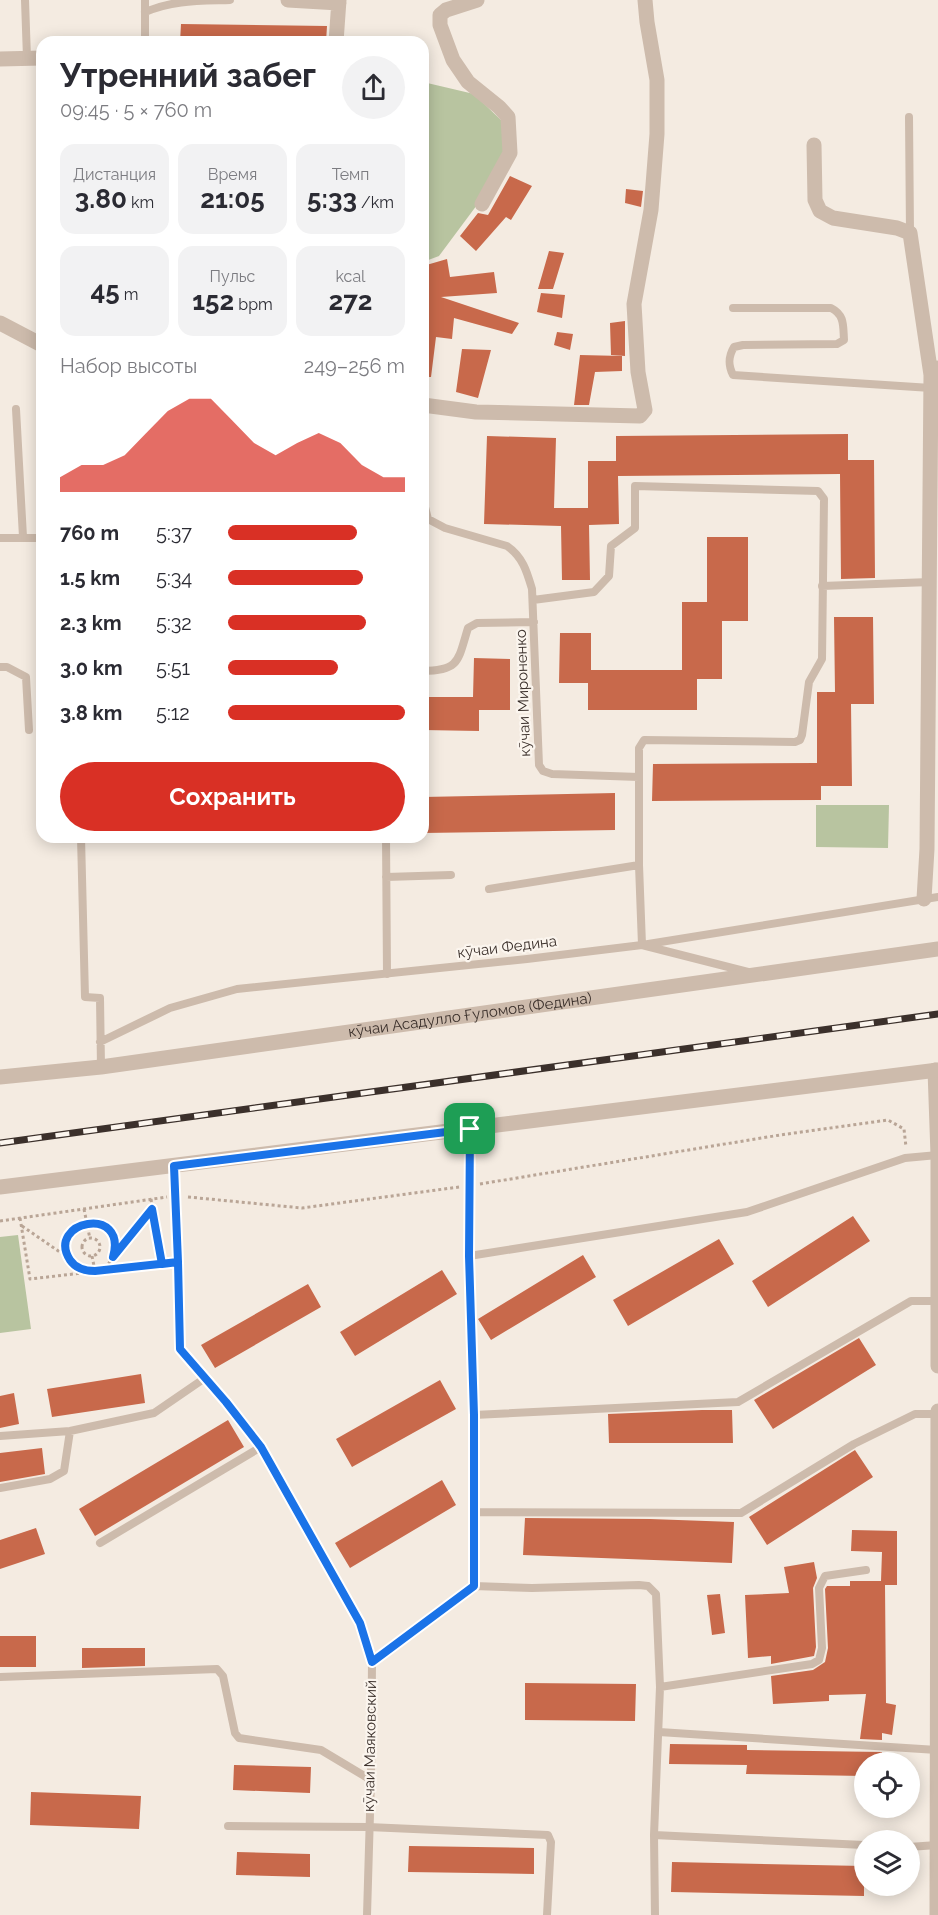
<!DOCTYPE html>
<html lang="ru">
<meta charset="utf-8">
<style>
:root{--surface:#fff;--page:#f2f2f3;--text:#2b2b33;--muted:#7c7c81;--accent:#d93025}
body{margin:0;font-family:Raleway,sans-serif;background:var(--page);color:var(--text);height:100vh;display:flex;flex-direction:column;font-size:22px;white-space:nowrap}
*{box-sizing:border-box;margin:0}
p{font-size:20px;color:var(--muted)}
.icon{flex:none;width:33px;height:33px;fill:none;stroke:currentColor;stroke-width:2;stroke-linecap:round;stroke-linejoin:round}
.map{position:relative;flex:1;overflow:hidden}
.side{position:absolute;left:36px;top:36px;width:393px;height:807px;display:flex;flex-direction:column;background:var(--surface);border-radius:18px;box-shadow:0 3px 15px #0003}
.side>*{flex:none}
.fabs{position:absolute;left:854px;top:1752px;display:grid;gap:12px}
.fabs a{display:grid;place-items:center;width:66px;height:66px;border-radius:50%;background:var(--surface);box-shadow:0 3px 15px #0003;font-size:30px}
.pin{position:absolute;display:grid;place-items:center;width:51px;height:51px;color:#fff;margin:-26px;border-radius:12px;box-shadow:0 3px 9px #0006}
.round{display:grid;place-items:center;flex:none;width:63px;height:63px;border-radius:32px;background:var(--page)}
.summary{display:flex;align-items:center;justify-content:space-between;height:102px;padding:0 24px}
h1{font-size:33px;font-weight:700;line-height:45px}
.stats{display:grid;grid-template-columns:repeat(3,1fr);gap:9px;height:102px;padding:6px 24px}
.stats div{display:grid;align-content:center;border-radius:15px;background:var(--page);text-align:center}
.stats b{font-size:26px;font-weight:700}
.stats small{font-size:16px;font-weight:400}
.stats p{font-size:16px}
.chart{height:168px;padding:12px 24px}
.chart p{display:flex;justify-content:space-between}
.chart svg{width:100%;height:108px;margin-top:6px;fill:var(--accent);opacity:.7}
.action{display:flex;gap:12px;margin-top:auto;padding:12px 24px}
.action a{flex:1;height:69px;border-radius:36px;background:var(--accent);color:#fff;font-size:24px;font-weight:700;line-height:69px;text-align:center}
ul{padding:0 24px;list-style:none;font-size:20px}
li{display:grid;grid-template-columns:96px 72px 1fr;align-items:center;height:45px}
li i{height:15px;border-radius:8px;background:var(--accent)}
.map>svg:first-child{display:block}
.green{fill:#b8c4a0}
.building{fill:#c8694b}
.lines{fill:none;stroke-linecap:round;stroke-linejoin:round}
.path{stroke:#b9a596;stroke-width:3;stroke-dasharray:3 3;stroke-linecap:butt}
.service{stroke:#cdbbac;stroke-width:8}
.minor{stroke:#cdbbac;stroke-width:15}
.tertiary{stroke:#cdbbac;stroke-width:15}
.rail-casing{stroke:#3b302b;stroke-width:7}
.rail{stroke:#fbf5ee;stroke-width:4.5;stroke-dasharray:14;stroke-linecap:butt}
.route-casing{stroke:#fff;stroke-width:12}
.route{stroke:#1a73e8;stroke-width:8}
.labels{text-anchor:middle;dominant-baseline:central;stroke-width:4.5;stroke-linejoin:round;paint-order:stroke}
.street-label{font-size:15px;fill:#3b302b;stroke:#fbf5ee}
</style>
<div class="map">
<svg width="938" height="1915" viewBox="0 0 938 1915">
<rect width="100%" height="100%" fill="#f4ebe1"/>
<path class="green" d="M423,82l51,12 31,30 -2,46 -64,86 -16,6z
M816,805h73l-1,43 -72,-1z
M18,1235l13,94 -31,4v-96z"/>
<path class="building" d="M181,24l146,2 -1,16h-146z
M510,176l22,10 -21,34 -5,-3 -30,34 -16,-15 18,-23 10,2z
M626,189l17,2 -2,16 -16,-4z
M549,251l15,2 -11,36h-15z
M447,259l3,18 44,-5 3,21 -56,4 78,26 -7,11 -58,-16 -2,21 -16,-2 -5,40h-8v-111z
M541,293l24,2 -3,23 -25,-6z
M625,321v35l-14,-1 -1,-32z
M557,332l16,2 -3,16 -16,-5z
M462,349l29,1 -13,48 -22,-6z
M580,355l42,1v15l-27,1 -6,33h-15z
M848,434v26h26l1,118 -34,1 -1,-105 -222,2 1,48 -30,1 1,55h-28l-1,-54 -77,-2 3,-88 69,2 -2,70h34v-47h28v-25z
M707,537h41v84h-26v58h-25v31h-109v-27h-29l1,-50h31v37h91v-68h25z
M834,617h39l1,87h-23l1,82h-31v14l-169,1 1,-37 164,-1v-71h18z
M474,658l36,1v51h-31v21l-56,-1v-33h50z
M615,793v37l-192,3v-36z
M853,1216l17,25 -102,66 -16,-26z
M719,1239l15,25 -106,62 -15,-26z
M583,1255l13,22 -105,63 -13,-21z
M442,1270l15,24 -102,62 -15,-24z
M308,1284l13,23 -106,61 -14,-23z
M859,1338l17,27 -103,64 -19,-29z
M141,1374l4,29 -93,14 -5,-28z
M440,1380l16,29 -104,58 -16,-28z
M14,1393l5,31 -19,4v-32z
M702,1410h30l1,33h-124l-1,-29z
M228,1420l16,27 -149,89 -16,-27z
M42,1448l3,26 -45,8v-29z
M855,1450l18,27 -106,68 -18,-28z
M442,1480l14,25 -106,63 -15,-25z
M525,1518l125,1 84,3 -2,41 -209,-8z
M36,1528l9,26 -45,15v-29z
M852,1530l45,1v54h-12l1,118 10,2 -4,30 -10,-2v7l-22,-1 6,-45 -37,1v6l-56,3 -2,-28 42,-6 12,-8 3,-14 -3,-59 2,-3h23v-5h31l1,-29 -31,-1z
M814,1562l3,16 -4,10 3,59 -2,9 -43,8v-8l-23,2 -3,-63 44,-2 -5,-26z
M720,1594l5,39 -13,2 -5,-40z
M0,1636h36v31h-36z
M82,1648h63v18l-63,2z
M525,1683l111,1 -1,37 -110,-1z
M670,1744l77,1v5l135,2v10h-18v14l-118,-2 1,-9 -78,-1z
M234,1765l77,2 -1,26 -77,-3z
M31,1792l110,4 -2,33 -109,-4z
M409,1846l125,2v26l-126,-2z
M237,1852l73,2v23l-74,-2z
M672,1862l192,4v30l-193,-4z"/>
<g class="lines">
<path class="path" d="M480,1184l300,-49 108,-15 16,9 2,18
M188,1197l114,11 157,-21
M151,1199l11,65
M84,1209l6,30
M20,1218l10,61 139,-16
M0,1221l167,-24
M67 1247a24 24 0 1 1 48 0a24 24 0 1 1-48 0Z
M22,1226l45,31
M82 1247a9 9 0 1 1 18 0a9 9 0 1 1-18 0Z
M92,1256l3,15
M114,1256l38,-47"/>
<path class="service" d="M25,0l2,58
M145,12c28,-12 54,-11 85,-12
M145,42v-42
M909,117l1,116
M733,308h98c14,7 12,18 13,32l-7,4 -94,1 -9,2c-6,10 -6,18 -1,28l198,13
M16,409l7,128
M423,499l5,20 17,9 62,18c16,11 20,26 25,43l7,176 4,6 9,3 87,3
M0,538h42
M822,586l108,-4
M533,600l61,-8 15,-16 2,-30 24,-18v-42l183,5 6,8 -2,160 -13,23 -7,53 -2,5 -5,2 -151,-2 -5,8v117l3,80 106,27
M0,667h7l19,10 3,53
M423,671c37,0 35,-11 45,-43l9,-5 57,-1
M81,837l4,160 15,1 1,69
M386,837l1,137
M386,877l65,-2
M489,889l150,-24
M100,1042l70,-34 67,-19 290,-30 115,-14 296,-48
M470,1129l-1,127 5,159v171
M174,1166l3,30 3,153 46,53 35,45 99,176 12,39 -1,118 -4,135
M469,1256l278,-44 158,-54 33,-3
M474,1415l264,-13 173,-101h27
M0,1436l70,-5 84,-18 51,-35
M0,1488l50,-9 14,-8 6,-40
M474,1512l267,1 113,-69 61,-30h23
M100,1543l161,-96
M372,1662l102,-76 58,2 107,-3 9,1 8,8 4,93 -6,148 1,80
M0,1677l217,-8 6,7 12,57 4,5 82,12 50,30
M660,1687l152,-23 7,-4 3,-12 -3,-60 6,-12 41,-6
M659,1732l278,18
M228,1826l140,1 180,8 3,7 -4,73
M654,1835l210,10
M909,1847l28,-2"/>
<path class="minor" d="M288,0l51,3
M477,0l-31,10 -6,5v10l13,35 15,22 31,25 9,10 2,36 -28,51
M336,42l3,-42
M0,59l42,-1
M814,145l1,55 5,11 13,7 64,10 13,5 21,142
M0,323l42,22
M423,405l53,7 164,4 5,-6 -7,-38 -4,-68 17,-94 6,-76v-54l-10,-58 -2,-22
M924,899l3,-50 4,-474 7,-7"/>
<g class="tertiary">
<path d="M935,1070l3,85v211"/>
<path id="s1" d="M0,1077l101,-10 837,-118"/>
<path d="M0,1187l938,-117"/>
<path d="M937,1915l1,-504"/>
</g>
<defs>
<path id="rail" d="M0,1143l938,-129"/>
</defs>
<use href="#rail" class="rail-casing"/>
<use href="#rail" class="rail"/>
</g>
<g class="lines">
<defs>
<path id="route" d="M470,1129l-296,37 4,96 -83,9c-10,0 -19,-2 -25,-11 -25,-39 58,-56 43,-3l39,-48 10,55 16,-2 2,87 46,53 35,45 99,176 12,39 102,-76v-171l-5,-159 1,-127"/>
</defs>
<use href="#route" class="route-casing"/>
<use href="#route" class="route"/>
</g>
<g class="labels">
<g class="street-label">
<text transform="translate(523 693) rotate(-92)">кӯчаи Мироненко</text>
<text transform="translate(507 947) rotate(-7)">кӯчаи Федина</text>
<text stroke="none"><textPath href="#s1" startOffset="474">кӯчаи Асадулло Ғуломов (Федина)</textPath></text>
<text transform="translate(370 1746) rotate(-89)">кӯчаи Маяковский</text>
</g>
</g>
</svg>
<div class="fabs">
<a><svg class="icon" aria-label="locate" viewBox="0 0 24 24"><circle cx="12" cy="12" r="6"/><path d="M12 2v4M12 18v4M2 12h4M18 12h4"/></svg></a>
<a><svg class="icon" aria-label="layers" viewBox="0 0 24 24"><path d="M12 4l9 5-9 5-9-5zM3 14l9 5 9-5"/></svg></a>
</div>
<div class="pin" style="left:470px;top:1129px;background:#1e9e55"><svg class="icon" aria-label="arrive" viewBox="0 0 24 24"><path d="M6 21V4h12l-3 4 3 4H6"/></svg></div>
<section class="side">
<div class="summary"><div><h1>Утренний забег</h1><p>09:45 · 5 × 760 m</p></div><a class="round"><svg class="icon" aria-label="share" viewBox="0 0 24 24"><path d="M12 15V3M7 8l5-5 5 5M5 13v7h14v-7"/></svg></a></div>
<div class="stats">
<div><p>Дистанция</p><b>3.80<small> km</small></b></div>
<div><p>Время</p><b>21:05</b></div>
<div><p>Темп</p><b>5:33<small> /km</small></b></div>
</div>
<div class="stats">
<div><b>45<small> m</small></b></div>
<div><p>Пульс</p><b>152<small> bpm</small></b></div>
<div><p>kcal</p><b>272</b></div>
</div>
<div class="chart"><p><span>Набор высоты</span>249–256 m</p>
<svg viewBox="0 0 160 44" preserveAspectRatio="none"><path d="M0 44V38L10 33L20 33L30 29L40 20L50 11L60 6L70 6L80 15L90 24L100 29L110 24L120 20L130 24L140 33L150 38L160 38V44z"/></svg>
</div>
<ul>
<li><b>760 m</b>5:37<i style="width:73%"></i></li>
<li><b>1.5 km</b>5:34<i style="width:76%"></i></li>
<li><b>2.3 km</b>5:32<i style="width:78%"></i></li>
<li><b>3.0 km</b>5:51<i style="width:62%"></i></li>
<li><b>3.8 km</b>5:12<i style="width:100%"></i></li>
</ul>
<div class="action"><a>Сохранить</a></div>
</section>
</div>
